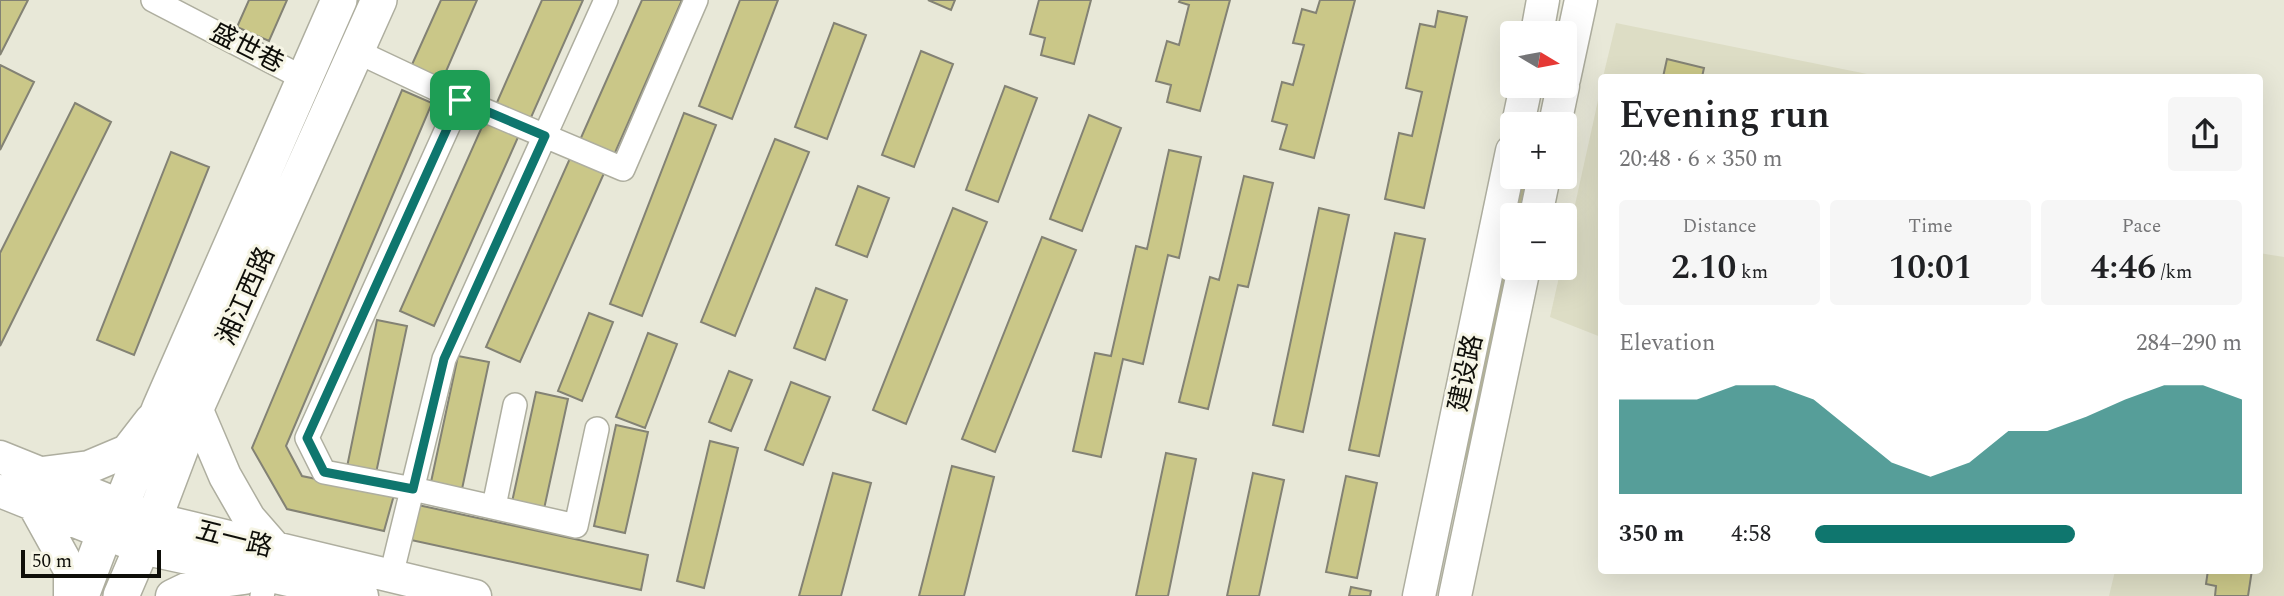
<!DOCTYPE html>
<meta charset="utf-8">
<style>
:root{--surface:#fff;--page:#f6f6f6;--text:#202124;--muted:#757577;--accent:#0f766e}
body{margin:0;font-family:Spectral,"Noto Sans SC",serif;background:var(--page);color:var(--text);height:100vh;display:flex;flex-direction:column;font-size:26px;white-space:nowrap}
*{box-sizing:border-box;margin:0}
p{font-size:23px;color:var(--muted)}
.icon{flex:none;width:38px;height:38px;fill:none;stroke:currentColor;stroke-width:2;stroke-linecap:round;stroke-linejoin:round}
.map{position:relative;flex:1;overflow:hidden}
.drawer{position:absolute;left:1598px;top:74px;width:665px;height:500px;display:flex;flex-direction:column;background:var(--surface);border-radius:7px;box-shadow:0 7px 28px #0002}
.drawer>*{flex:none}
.needle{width:46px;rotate:100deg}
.controls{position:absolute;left:1500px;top:21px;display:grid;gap:14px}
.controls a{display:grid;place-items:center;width:77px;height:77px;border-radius:7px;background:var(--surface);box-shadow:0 7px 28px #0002;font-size:35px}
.scale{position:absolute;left:21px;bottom:18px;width:140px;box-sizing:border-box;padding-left:7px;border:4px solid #0e0e09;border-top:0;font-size:19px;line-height:24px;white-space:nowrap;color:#0e0e09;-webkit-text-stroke:5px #f6f5e5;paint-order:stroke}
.pin{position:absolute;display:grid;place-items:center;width:60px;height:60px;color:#fff;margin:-30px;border-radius:14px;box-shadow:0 4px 10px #0006}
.round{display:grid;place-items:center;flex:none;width:74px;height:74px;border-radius:7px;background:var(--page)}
.head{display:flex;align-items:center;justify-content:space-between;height:119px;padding:0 21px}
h1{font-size:38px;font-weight:600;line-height:52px}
.stats{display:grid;grid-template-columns:repeat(3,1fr);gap:10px;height:119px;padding:7px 21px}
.stats div{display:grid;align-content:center;border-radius:7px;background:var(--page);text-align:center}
.stats b{font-size:35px;font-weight:600}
.stats small{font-size:19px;font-weight:400}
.stats p{font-size:19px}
.chart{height:196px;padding:14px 21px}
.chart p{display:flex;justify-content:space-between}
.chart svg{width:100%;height:126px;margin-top:7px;fill:var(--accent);opacity:.7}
ul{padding:0 21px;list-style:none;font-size:23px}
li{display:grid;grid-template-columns:112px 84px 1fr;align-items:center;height:52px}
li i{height:18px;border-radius:9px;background:var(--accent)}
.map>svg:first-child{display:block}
.built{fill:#ddddc5}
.green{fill:#b8b68e}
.building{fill:#cac788;stroke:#838274;stroke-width:2}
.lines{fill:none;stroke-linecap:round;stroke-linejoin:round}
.street-casing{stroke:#aeae9f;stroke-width:26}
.secondary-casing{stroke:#aeae9f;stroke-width:35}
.primary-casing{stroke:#aeae9f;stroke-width:38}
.street{stroke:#fff;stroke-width:23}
.secondary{stroke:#fff;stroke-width:32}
.primary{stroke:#fff;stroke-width:35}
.route-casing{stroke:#fff;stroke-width:14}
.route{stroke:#0f766e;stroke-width:9}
.labels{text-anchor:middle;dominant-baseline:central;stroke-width:6;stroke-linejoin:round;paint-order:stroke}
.street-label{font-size:26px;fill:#0e0e09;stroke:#f6f5e5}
</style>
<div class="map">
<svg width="2284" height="596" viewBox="0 0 2284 596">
<rect width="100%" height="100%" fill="#e8e8d8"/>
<path class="built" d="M1616,23l266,54h-279z
M1601,87v250l-51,-20 11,-49h3l1,-18z
M2259,253l25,4v339h-175l6,-25 144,-1z"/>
<path class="green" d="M1517,177h15l-9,38h-11v53l-42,193 -13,-3z"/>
<path class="building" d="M0,0h28l-28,55z
M249,0h38l-18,41 -32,-14z
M441,0h36l-36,83 -31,-14z
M542,0h41l-54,122 -34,-15z
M642,0h40l-68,155 -34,-15z
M740,0h38l-46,119 -33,-13z
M928,0h27l-4,10z
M1039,0h52l-17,64 -33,-9 4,-17 -15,-4z
M1180,0h50l-30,111 -33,-9 4,-17 -15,-4 11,-40 12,4 10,-40 -10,-3z
M1320,0h35l-41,158 -34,-9 7,-24 -15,-4 10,-39 11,3 11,-40 -11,-2 9,-34 14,4z
M1438,11l29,6 -43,191 -39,-9 14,-66 13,3 10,-44 -16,-4 14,-64 15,3z
M834,23l32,12 -39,104 -32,-12z
M921,51l32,13 -39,103 -32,-12z
M1667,59l37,9 -2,9h-39z
M0,65l34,17 -34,68z
M1005,86l32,12 -39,104 -32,-12z
M402,90l30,13 -146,343 16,30 92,19 -10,36 -97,-22 -35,-61z
M75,103l36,19 -111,224v-93z
M684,113l32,12 -74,191 -32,-12z
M1089,115l32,13 -39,103 -32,-12z
M485,120l34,15 -85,191 -34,-15z
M775,139l34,13 -74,184 -34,-14z
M1169,150l32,7 -22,101 -11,-3 -25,109 -20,-5 -22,98 -28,-6 22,-98 16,3 25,-110 11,3z
M171,152l38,15 -75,188 -37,-15z
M571,156l34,15 -85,191 -34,-15z
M1244,176l29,7 -25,104 -10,-2 -30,124 -29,-7 31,-125 9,3z
M858,186l31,12 -22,59 -31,-12z
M953,208l34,14 -81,202 -33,-14z
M1319,208l30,7 -46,217 -30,-7z
M1395,233l30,6 -46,217 -30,-6z
M1042,237l34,13 -81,202 -33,-13z
M816,288l31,12 -22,60 -31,-12z
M589,313l24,9 -31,79 -24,-10z
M377,320l30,6 -31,147 -29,-6z
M648,333l29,11 -32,84 -29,-11z
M458,356l31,6 -27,127 -31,-7z
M729,371l23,9 -21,51 -22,-9z
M791,382l39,15 -27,68 -38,-15z
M536,392l32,7 -24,110 -32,-7z
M616,425l32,7 -23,101 -31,-7z
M710,441l28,7 -34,140 -27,-7z
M1166,453l30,6 -28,137h-32z
M952,466l42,11 -30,119h-45z
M833,473l38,10 -30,113h-42z
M1253,473l31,7 -25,116h-32z
M1346,476l31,7 -20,95 -31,-6z
M418,505l230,50 -7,35 -230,-50z
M2208,570h44l-4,26h-33l1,-10 -10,-2z
M1351,587l20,4 -1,5h-21z"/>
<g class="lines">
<defs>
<path id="street" d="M153,0l150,78
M356,51l104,49 163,69 73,-169
M460,100l-153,338 17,34 89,17 163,37 21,-97
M494,506l21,-101
M391,576l53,-217 162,-359
M262,596l5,-21"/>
<path id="secondary" d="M1537,33l6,-33
M1564,79l17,-79
M1518,124l8,-38
M1555,124l8,-38
M1536,215l8,-38
M196,408l29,68 24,42 27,31
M0,457l154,62 321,77
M42,473l47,-6 38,-16 24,-31
M0,491l142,57 220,48
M34,505l36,65v26
M172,596l25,-12 47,-6
M1419,596l93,-445
M1455,596l69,-328"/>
<path id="primary" d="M81,596l24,-64 16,-26 39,-98 179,-408
M121,596l33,-77 42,-111 183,-408"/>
</defs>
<use href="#street" class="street-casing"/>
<use href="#secondary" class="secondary-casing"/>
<use href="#primary" class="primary-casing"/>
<use href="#street" class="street"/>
<use href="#secondary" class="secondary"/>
<use href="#primary" class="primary"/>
</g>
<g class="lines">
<defs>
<path id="route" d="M460,100l85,36 -101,223 -31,130 -89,-17 -17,-34z"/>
</defs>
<use href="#route" class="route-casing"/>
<use href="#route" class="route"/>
</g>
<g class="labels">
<g class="street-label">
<text transform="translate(247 48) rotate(27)">盛世巷</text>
<text transform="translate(246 296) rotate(-66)">湘江西路</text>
<text transform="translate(1466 373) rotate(-78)">建设路</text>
<text transform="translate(234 539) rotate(14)">五一路</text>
</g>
</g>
</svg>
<div class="controls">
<a><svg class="needle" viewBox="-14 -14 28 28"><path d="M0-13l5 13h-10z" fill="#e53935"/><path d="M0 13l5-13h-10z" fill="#757577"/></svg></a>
<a>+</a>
<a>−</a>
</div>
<div class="scale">50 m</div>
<div class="pin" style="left:460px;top:100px;background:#1e9e55"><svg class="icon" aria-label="arrive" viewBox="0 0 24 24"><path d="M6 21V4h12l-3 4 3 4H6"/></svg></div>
<section class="drawer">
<div class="head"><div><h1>Evening run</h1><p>20:48 · 6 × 350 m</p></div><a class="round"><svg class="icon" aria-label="share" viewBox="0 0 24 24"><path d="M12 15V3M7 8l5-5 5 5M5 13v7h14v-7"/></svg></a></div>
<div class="stats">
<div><p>Distance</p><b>2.10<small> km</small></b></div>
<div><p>Time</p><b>10:01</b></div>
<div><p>Pace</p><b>4:46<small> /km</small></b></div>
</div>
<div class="chart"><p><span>Elevation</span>284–290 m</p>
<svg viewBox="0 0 160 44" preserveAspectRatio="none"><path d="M0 44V11L10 11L20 11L30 6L40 6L50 11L60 22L70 33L80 38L90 33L100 22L110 22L120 17L130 11L140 6L150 6L160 11V44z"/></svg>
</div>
<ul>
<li><b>350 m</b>4:58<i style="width:61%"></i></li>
</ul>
</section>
</div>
